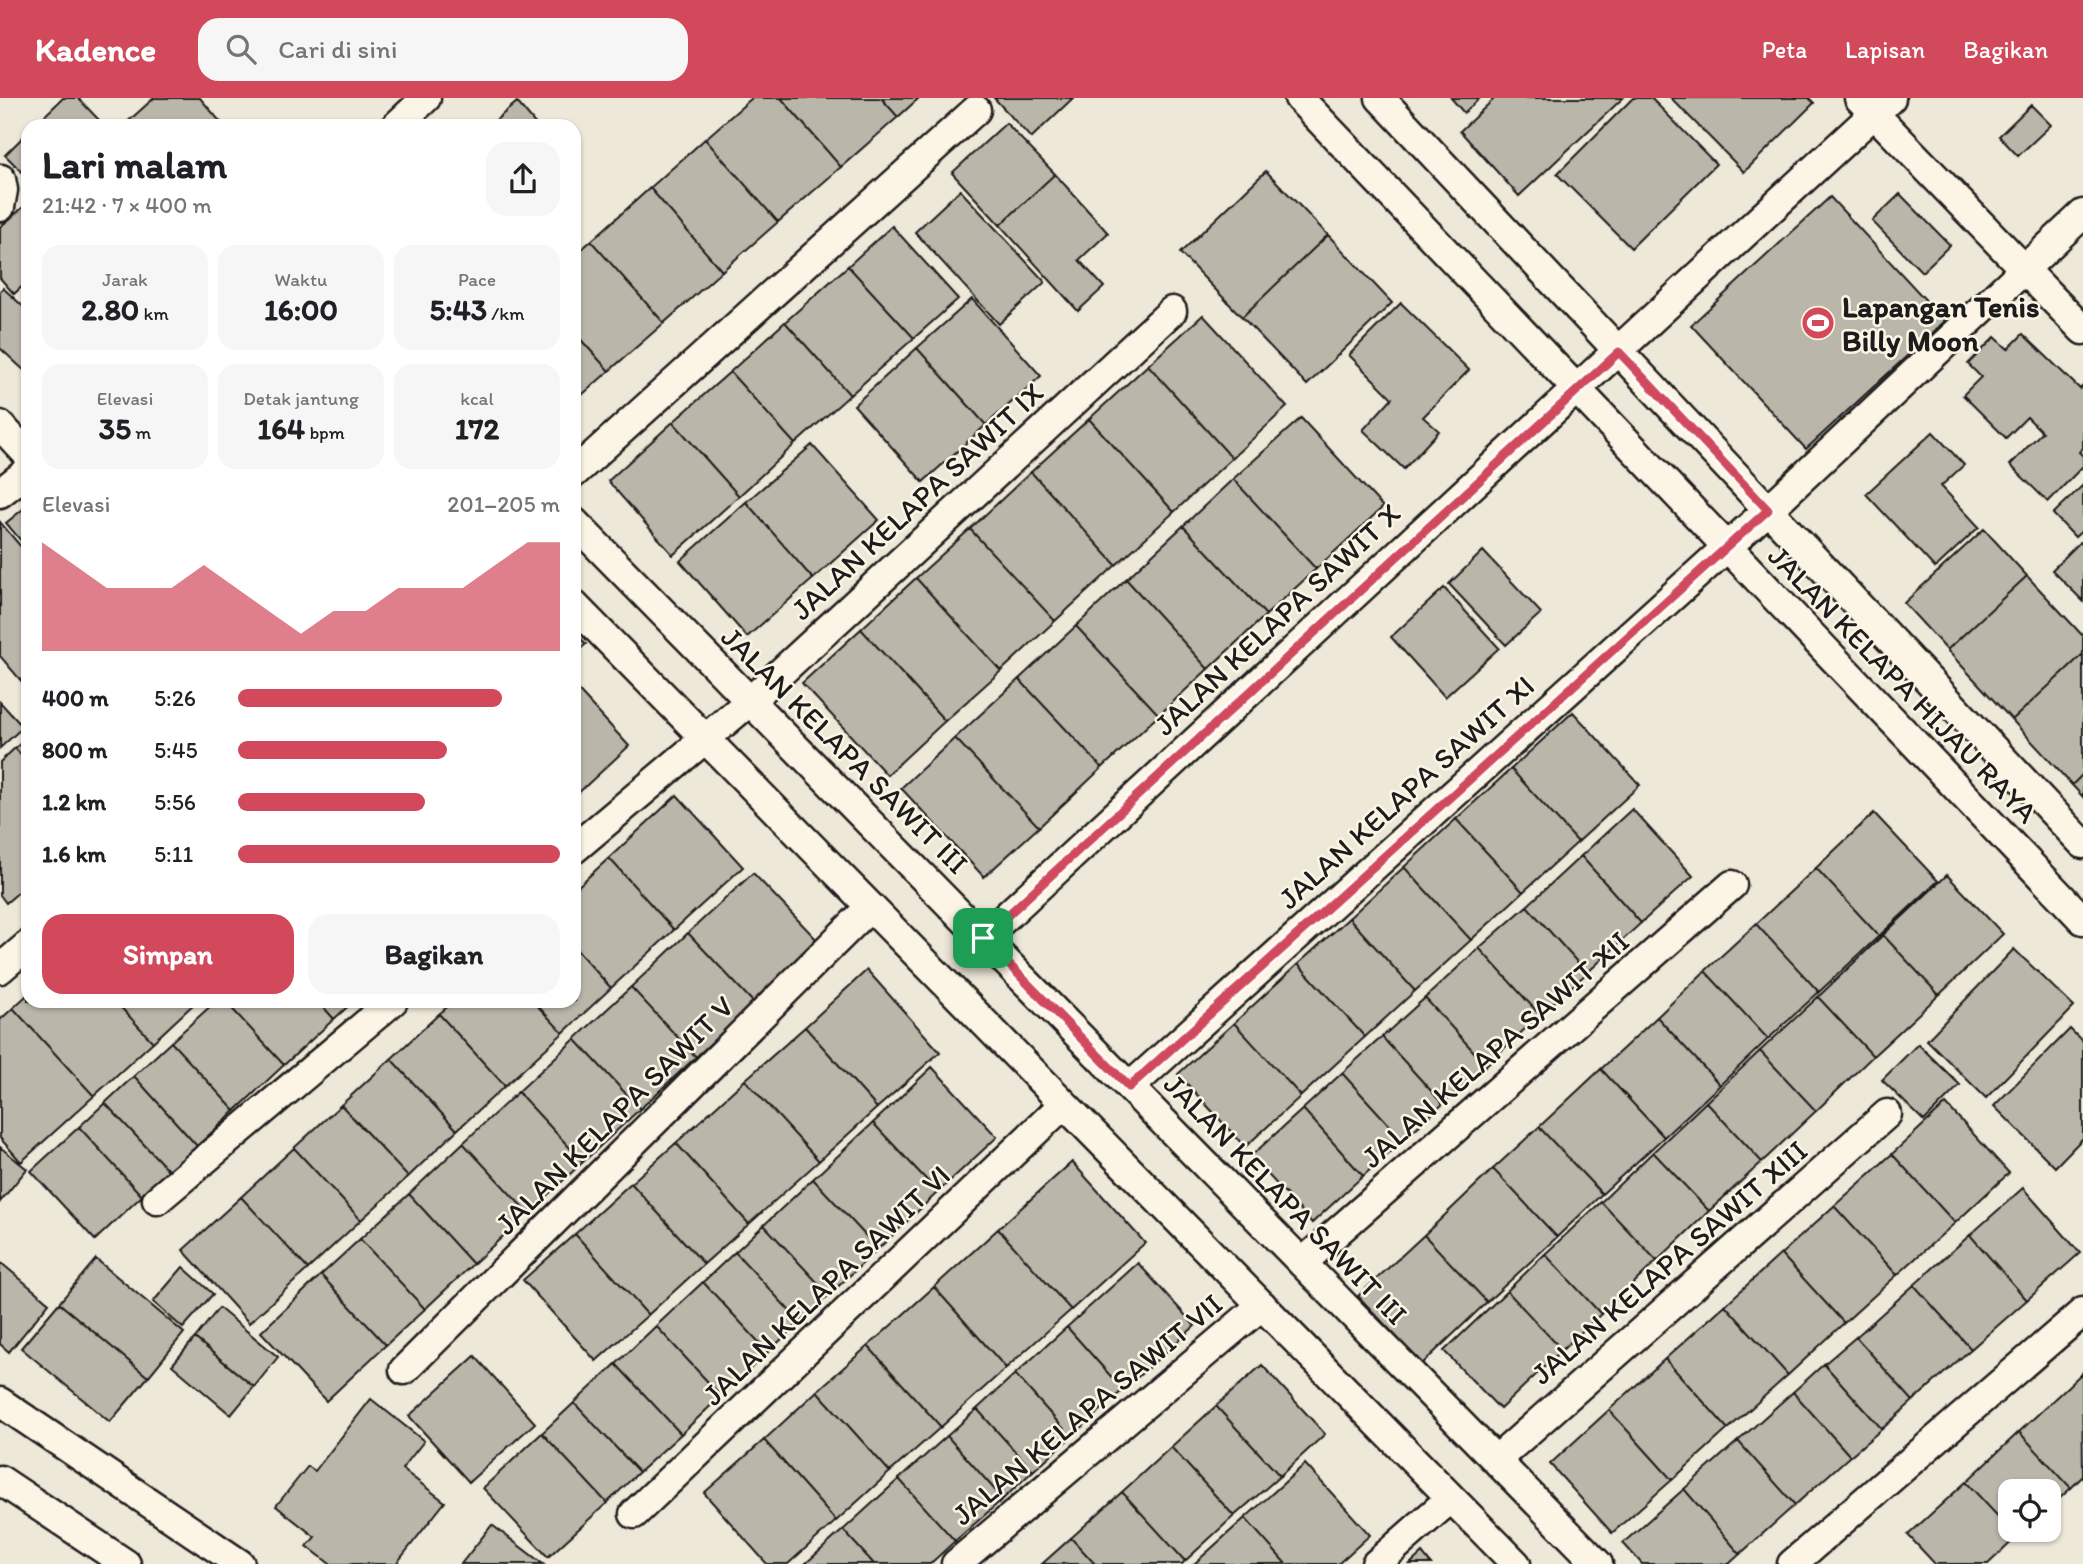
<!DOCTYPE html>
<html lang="id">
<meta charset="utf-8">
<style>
:root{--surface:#fff;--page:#f6f6f6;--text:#202124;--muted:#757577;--accent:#d1495b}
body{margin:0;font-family:Itim,sans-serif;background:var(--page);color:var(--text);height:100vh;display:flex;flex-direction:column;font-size:26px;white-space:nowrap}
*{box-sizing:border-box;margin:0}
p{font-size:23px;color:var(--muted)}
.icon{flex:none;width:38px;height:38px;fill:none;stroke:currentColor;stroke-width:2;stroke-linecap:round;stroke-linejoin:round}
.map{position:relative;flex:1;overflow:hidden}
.side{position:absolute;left:21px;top:21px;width:560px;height:889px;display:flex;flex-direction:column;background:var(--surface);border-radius:21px;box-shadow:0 2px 5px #0004}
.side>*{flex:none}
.controls{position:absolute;left:1998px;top:1381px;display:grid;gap:14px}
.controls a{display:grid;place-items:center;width:63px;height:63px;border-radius:14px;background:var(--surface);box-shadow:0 2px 5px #0004;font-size:35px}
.pin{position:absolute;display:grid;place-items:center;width:60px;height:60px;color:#fff;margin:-30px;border-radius:14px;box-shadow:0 4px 10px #0006}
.round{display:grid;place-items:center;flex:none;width:74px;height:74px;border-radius:21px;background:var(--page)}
.headline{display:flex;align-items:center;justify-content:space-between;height:119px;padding:0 21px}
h1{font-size:38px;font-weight:700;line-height:52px}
.figures{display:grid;grid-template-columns:repeat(3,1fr);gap:10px;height:119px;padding:7px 21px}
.figures div{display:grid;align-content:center;border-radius:18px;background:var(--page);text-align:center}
.figures b{font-size:30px;font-weight:700}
.figures small{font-size:19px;font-weight:400}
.figures p{font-size:19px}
.chart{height:196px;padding:14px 21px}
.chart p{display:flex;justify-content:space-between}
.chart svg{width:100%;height:126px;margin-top:7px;fill:var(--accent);opacity:.7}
.primary-button{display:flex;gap:14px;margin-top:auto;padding:14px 21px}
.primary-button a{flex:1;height:80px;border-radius:21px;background:var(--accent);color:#fff;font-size:28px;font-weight:700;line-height:80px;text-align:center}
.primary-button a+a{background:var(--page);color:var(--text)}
ul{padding:0 21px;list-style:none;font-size:23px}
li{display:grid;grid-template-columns:112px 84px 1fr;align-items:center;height:52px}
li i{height:18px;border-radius:9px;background:var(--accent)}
header{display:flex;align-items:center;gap:42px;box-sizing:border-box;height:98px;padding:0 35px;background:var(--accent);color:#fff}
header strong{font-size:33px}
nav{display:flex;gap:38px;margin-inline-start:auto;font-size:24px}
.search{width:490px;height:63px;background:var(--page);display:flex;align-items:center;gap:18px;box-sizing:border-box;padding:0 24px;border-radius:21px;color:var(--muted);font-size:26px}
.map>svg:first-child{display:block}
.building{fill:#bab6aa;stroke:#1c1c1c;stroke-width:2}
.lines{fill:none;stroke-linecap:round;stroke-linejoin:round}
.minor-casing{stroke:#1c1c1c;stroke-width:33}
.minor{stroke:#fcf5e5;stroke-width:28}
.route-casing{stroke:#fff;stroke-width:14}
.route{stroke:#d1495b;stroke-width:9}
.labels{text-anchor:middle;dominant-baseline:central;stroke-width:5;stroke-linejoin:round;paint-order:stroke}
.poi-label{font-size:30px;font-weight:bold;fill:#1c1c1c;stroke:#fcf5e5;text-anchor:start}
.street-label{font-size:30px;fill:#1c1c1c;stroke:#fcf5e5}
</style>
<header>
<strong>Kadence</strong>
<div class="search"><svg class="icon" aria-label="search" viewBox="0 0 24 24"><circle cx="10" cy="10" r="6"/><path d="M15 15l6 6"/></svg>Cari di sini</div>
<nav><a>Peta</a><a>Lapisan</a><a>Bagikan</a></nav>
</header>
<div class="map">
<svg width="2083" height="1466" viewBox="0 0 2083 1466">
<rect width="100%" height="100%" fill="#eee8d9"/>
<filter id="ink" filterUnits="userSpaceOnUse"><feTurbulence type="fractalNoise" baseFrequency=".0143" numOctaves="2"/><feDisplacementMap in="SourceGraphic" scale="14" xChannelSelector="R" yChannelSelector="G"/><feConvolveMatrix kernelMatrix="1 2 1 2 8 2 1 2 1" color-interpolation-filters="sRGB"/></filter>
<g filter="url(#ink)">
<path class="building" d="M63,0h15l21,22 -6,6h-59z
M154,0h46l24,28h-101z
M752,0h29l60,69 -63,55 -73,-83z
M781,0h100l17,19 -57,50z
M881,0h38l-21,19z
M994,0h79l-42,40z
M1451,0h29l-16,15z
M1495,0h128l-104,98 -59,-65z
M1633,0h18l65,66 -85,84 -74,-74z
M1671,0h138l5,5 -70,69z
M517,4l20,24h-48z
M2031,7l20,20 -33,31 -19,-20z
M1006,25l49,51 -55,51 -48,-52z
M28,34v46l-23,-23z
M705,41l73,83 -56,49 -72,-83z
M1266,73l62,64 -86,82 -62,-64z
M1055,76l53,59 -29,27 25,27 -26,24 -78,-86z
M650,90l72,83 -58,52 -73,-82z
M960,92l85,92 -46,42 -84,-92z
M1900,96l50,51 -28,27 -50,-51z
M1830,99l115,124 -139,128 -115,-124z
M28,105v78l-14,13 -14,-16v-51z
M892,128l66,73 -44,39 -66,-72z
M1328,137l64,68 -85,82 -65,-68z
M591,143l73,82 -55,48 -35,-39v-76z
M848,168l66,72 -64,57 -65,-73z
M3,190l25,23v63l-28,-26v-57z
M972,201l69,77 -55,49 -69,-77z
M1401,205l68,67 -46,47 16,14 -35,38 -41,-39 29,-32 -43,-43z
M1203,217l84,92 -55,51 -84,-93z
M785,224l65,73 -55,49 -65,-72z
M574,234l35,39 -35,31z
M2023,236l57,55 3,-3v62l-4,4 4,4v10l-35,36 -38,-37 32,-33 -15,-15 -21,21 -43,-43 18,-18 -13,-13 27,-27 13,12z
M917,250l69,77 -63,57 -69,-77z
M1148,267l84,93 -58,54 -85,-93z
M730,274l65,72 -56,52 -66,-74z
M1301,320l82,89 -67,62 -83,-90z
M1089,321l85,93 -58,53 -85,-93z
M673,324l66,74 -66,59 -65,-74z
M1933,334l31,33 -23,21 38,41 -44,41 -69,-74z
M812,347l67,75 -66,59 -67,-77z
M1031,374l85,93 -61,56 -85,-92z
M1233,381l83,90 -50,46 -83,-89z
M2083,387v45l-8,7 -22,-23z
M746,404l67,77 -66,58 -67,-76z
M28,407v44l-22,-26z
M0,424l28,33v134l-28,-33z
M1183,428l83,89 -58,54 -82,-90z
M970,431l85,92 -54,50 -85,-93z
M1984,431l43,47 -80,74 -43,-47z
M2080,444l3,3v56l-31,-31z
M1483,453l58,62 -35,32 -57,-61z
M2027,478l56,60v18l-71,66 -65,-70z
M916,480l85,93 -56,50 -84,-92z
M1126,481l82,90 -49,46 -83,-89z
M1444,490l55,60 -54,49 -54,-60z
M1076,528l83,89 -57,53 -83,-89z
M861,531l84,92 -58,54 -85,-92z
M574,533l12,13 -12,11z
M2083,556v120l-11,11 -60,-65z
M1019,581l83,89 -63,59 -84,-89z
M574,588l55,60 -55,51z
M0,604l23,25 -23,21z
M1573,614l67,73 -62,57 -67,-73z
M28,639v26l-13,-15z
M955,640l84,89 -55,50 -83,-89z
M15,650l13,15v121l-22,19 -6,-8v-133z
M1511,671l67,73 -55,50 -67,-73z
M2083,676v23l-11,-12z
M677,697l66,72 -69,63 -65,-72z
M1632,711l61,67 -52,47 -60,-67z
M1874,715l64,68 -59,55 -63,-68z
M1456,721l67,73 -52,48 -67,-73z
M1581,758l60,67 -54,50 -60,-67z
M609,760l65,72 -63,58 -37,-41v-57z
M1404,769l67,73 -56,51 -66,-73z
M1816,770l63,68 -60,56 -63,-68z
M753,775l66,69 -65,61 -66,-70z
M1947,777l56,59 -64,61 -56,-60z
M1527,808l60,67 -47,42 -61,-67z
M1349,820l66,73 -50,46 -67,-73z
M1756,826l63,68 -51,47 -63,-68z
M688,835l66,70 -58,54 -65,-70z
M1883,837l56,60 -66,61 -55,-59z
M574,849l37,41 -48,45 -30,-32h41z
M1479,850l61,67 -54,50 -61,-67z
M2014,851l60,58 -88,91 -59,-58z
M1298,866l67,73 -64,59 -67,-73z
M867,872l73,82 -63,56 -72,-81z
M1705,873l63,68 -48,46 -63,-68z
M631,889l65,70 -56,52 -65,-70z
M28,896v7h87l38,41 -59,54 -81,-88z
M1818,899l55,59 -57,55 -56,-60z
M1425,900l61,67 -43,39 -61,-67z
M115,903h82l-44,41z
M216,903h9l59,64 -49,46 -64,-69z
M225,903h93l16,18 -50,46z
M318,903h36l-20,18z
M454,903h79l30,32 -58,53 -66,-72z
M13,910l81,88 -73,66 -21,-24v-118z
M439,916l66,72 -48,44 -66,-71z
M1657,919l63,68 -56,52 -63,-68z
M1234,925l67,73 -56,51 -67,-73z
M805,929l72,81 -58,53 -74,-81z
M2070,931l13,13v96l-28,29 -61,-61z
M1382,939l61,67 -40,36 -61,-67z
M575,941l65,70 -57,53 -65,-70z
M171,944l64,69 -38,35 -63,-70z
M1918,946l42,41 -36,36 -42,-41z
M1760,953l56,60 -54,51 -56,-60z
M391,961l66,71 -49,47 -67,-72z
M932,969l65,70 -59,55 -65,-69z
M1601,971l63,68 -62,57 -63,-67z
M1342,975l61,67 -40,36 -60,-67z
M134,978l63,70 -28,25 -64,-68z
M745,982l74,81 -70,63 -73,-81z
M518,994l65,70 -55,51 -65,-70z
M1706,1004l56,60 -53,49 -56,-59z
M105,1005l64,68 -27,25 -63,-69z
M1946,1006l63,69 -54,50 -63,-69z
M341,1007l67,72 -47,43 -67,-72z
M1303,1011l60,67 -51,47 -61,-67z
M873,1025l65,69 -60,57 -65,-70z
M79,1029l63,69 -47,44 -64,-69z
M1539,1029l63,67 -45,43 -64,-68z
M463,1045l65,70 -55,51 -64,-70z
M676,1045l73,81 -45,40 -73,-81z
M0,1049l27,22 -27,33z
M294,1050l67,72 -53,49 -67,-72z
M1653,1054l56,59 -52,50 -56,-59z
M1892,1056l63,69 -58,52 -63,-69z
M1072,1064l73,81 -74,67 -73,-81z
M1493,1071l64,68 -70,65 -63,-67z
M813,1081l65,70 -49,46 -65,-70z
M631,1085l73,81 -56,51 -73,-81z
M2023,1090l57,65 -53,47 -57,-65z
M409,1096l64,70 -48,45 -65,-70z
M241,1099l67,72 -59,54 -66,-73z
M1601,1104l56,59 -56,53 -56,-60z
M1834,1108l63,69 -53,48 -63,-69z
M764,1127l65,70 -29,27 -65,-70z
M998,1131l73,81 -65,58 -72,-81z
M575,1136l73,81 -52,46 -73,-81z
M1424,1137l63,67 -65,62 -64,-68z
M1970,1137l57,65 -56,49 -57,-64z
M360,1141l65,70 -39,36 -65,-70z
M735,1154l65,70 -32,30 -65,-70z
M1545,1156l56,60 -39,36 -55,-59z
M1781,1156l63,69 -56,52 -63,-70z
M96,1161l88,74 -36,44 -89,-74z
M0,1164l49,41 -40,49 -9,-8z
M1138,1165l57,63 -72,64 -56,-63z
M183,1169l30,27 -30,34 -30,-26z
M321,1177l65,70 -60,56 -65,-69z
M703,1184l65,70 -47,44 -65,-70z
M1914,1187l57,64 -58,52 -57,-64z
M934,1189l72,81 -65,59 -73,-81z
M1507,1193l55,59 -62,59 -56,-58z
M59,1205l89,74 -38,45 -89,-74z
M1725,1207l63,70 -60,54 -63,-70z
M219,1210l59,49 -24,30 -59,-49z
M656,1228l65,70 -40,38 -65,-70z
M1067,1229l56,63 -52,47 -56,-63z
M1856,1239l57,64 -31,28 -58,-65z
M195,1240l59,49 -23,28 -59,-50z
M868,1248l73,81 -51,45 -73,-81z
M475,1258l60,67 -66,59 -60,-66z
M1665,1261l63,70 -56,51 -63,-70z
M616,1266l65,70 -42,38 -65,-69z
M1824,1266l58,65 -32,27 -57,-64z
M1262,1267l63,69 -45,42 -64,-70z
M2082,1275l1,103 -12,12 -52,-56z
M1015,1276l56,63 -38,34 -56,-62z
M817,1293l73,81 -54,49 -72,-81z
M1793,1294l57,64 -55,49 -57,-64z
M371,1301l53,42 -22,28 43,33 -49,62h-66l-23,-18 8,-9 -39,-31 32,-40 7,5z
M574,1305l65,69 -32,31 -65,-70z
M1216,1308l64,70 -46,40 -63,-69z
M977,1311l56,62 -30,28 -56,-63z
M1609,1312l63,70 -60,53 -62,-69z
M2019,1334l52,56 -22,20v-17h-38v39h14l-8,7 -51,-55z
M542,1335l65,70 -59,54 -65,-69z
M947,1338l56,63 -48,42 -56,-62z
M764,1342l72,81 -48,43h-21l-63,-71z
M1738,1343l57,64 -55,49 -56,-65z
M1171,1349l63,69 -49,45 -63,-69z
M1305,1366l65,71 -32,29h-52l-41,-46z
M899,1381l56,62 -25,23h-56l-31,-34z
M1966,1384l51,55 -29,27h-53l-27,-29z
M1684,1391l56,65 -11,10h-87l-19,-21z
M1122,1394l63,69 -3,3h-87l-24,-26z
M1245,1420l41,46h-92z
M492,1427l51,39h-82z
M843,1432l31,34h-69z
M1071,1440l24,26h-53z
M1422,1455l9,11h-21z"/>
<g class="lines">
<defs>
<path id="minor" d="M1299,0l784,822
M1380,0l703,746
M1859,0l224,232
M396,28l30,-28
M0,109l3,-17 -2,-11
M0,327l28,30
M574,375l402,-363
M0,395l28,-22
M574,424l1024,1042
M574,507l942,959
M574,751l176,-148 422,-390
M983,840l908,-840
M0,871l28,-24
M1130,989l638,-577 315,-296
M157,1102l236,-199
M1302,1165l430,-378
M404,1272l466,-463
M0,1304l240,162
M1496,1362l391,-346
M0,1382l126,84
M634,1416l430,-410
M956,1466l306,-259
M1376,1466l75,-66
M1792,1466l291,-252"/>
</defs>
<use href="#minor" class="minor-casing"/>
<use href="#minor" class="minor"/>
</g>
</g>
<g class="lines" filter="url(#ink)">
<defs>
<path id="route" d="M1619,254l149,158 -639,577 -146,-149z"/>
</defs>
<use href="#route" class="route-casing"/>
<use href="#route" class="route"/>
</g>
<defs>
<symbol id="stadium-disc" viewBox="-11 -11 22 22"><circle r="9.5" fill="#d1495b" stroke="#fcf5e5"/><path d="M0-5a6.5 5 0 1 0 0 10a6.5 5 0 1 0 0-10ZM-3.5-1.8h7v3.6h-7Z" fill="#fff"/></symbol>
</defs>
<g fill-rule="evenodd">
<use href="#stadium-disc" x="1799" y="206" width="38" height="38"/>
</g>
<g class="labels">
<g class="poi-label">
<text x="1842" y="208">Lapangan Tenis<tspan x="1842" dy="34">Billy Moon</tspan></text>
</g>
<g class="street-label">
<text transform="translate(917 403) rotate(-43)">JALAN KELAPA SAWIT IX</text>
<text transform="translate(1277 521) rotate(-43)">JALAN KELAPA SAWIT X</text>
<text transform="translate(1903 586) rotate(46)">JALAN KELAPA HIJAU RAYA</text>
<text transform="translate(845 652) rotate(45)">JALAN KELAPA SAWIT III</text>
<text transform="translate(1406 694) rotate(-42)">JALAN KELAPA SAWIT XI</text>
<text transform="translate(1495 951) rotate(-41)">JALAN KELAPA SAWIT XII</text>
<text transform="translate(614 1017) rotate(-45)">JALAN KELAPA SAWIT V</text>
<text transform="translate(1286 1101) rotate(46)">JALAN KELAPA SAWIT III</text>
<text transform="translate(1669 1164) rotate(-41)">JALAN KELAPA SAWIT XIII</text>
<text transform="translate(826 1187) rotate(-44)">JALAN KELAPA SAWIT VI</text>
<text transform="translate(1087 1311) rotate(-40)">JALAN KELAPA SAWIT VII</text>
</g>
</g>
</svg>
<div class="controls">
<a><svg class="icon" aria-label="locate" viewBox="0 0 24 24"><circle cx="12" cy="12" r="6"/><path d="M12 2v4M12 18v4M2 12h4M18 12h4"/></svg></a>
</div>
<div class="pin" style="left:983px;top:840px;background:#1e9e55"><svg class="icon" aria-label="arrive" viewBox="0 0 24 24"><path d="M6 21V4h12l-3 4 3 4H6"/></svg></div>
<section class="side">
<div class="headline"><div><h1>Lari malam</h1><p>21:42 · 7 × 400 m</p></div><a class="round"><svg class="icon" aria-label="share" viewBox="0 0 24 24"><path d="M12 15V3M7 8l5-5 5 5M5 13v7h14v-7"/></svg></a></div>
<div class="figures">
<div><p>Jarak</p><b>2.80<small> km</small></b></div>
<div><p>Waktu</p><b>16:00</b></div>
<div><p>Pace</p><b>5:43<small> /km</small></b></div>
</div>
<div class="figures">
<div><p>Elevasi</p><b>35<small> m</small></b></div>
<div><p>Detak jantung</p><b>164<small> bpm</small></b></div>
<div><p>kcal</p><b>172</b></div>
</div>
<div class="chart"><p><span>Elevasi</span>201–205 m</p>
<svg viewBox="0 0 160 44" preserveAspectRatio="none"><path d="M0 44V6L10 14L20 22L30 22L40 22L50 14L60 22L70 30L80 38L90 30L100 30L110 22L120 22L130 22L140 14L150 6L160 6V44z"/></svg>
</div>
<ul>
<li><b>400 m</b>5:26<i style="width:82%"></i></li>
<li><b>800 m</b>5:45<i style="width:65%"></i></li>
<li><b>1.2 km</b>5:56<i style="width:58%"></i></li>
<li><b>1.6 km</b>5:11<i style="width:100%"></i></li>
</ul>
<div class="primary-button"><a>Simpan</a><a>Bagikan</a></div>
</section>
</div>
